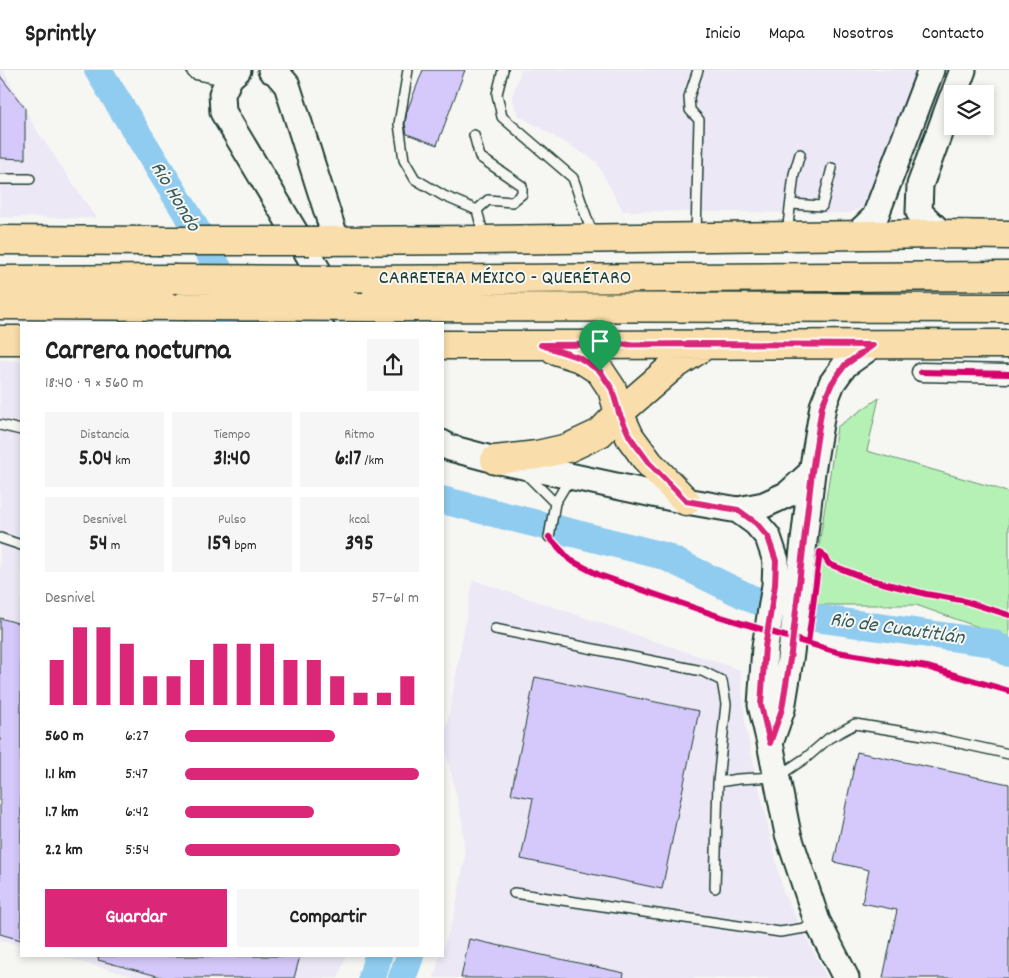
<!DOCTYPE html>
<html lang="es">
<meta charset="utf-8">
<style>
:root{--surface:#fff;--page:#f6f6f6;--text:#222;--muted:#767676;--line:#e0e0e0;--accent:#db2777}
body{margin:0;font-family:Dekko,sans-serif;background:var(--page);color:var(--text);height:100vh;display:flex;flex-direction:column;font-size:19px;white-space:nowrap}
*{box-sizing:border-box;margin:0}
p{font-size:16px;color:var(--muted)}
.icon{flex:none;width:28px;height:28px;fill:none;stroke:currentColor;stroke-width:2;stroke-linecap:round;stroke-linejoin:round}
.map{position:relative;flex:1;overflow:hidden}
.details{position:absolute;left:20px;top:252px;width:424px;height:635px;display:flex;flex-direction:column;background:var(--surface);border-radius:0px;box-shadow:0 2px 8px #0003}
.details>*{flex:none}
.fabs{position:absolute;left:944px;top:15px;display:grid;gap:10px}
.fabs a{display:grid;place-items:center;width:50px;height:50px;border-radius:0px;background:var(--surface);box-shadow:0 2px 8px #0003;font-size:25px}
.pin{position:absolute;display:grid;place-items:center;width:42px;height:42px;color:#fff;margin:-51px -21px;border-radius:50% 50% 50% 0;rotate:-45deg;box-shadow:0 0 5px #0007}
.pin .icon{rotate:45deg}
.round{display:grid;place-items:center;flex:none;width:52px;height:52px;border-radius:0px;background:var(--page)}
.head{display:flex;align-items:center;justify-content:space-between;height:85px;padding:0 25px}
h1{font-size:28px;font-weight:700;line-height:38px}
.stats{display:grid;grid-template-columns:repeat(3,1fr);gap:8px;height:85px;padding:5px 25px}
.stats div{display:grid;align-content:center;border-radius:0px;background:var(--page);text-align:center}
.stats b{font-size:21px;font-weight:700}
.stats small{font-size:14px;font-weight:400}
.stats p{font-size:14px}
.chart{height:140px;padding:10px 25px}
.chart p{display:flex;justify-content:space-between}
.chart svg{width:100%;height:90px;margin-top:5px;stroke:var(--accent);stroke-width:6}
.primary-button{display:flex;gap:10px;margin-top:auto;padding:10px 25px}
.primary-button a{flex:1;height:58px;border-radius:0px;background:var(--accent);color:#fff;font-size:20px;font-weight:700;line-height:58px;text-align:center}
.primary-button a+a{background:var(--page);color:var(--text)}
ul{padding:0 25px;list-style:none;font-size:16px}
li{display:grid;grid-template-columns:80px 60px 1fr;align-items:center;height:38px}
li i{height:12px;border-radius:6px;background:var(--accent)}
header{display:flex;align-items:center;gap:30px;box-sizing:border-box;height:70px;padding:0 25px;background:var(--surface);border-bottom:1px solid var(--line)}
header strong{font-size:24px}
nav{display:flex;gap:28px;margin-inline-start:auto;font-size:18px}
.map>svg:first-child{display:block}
.built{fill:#ece8f5}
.green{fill:#b5f0b4;stroke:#6a9674}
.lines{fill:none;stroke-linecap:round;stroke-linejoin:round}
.river{stroke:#8fccef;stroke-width:28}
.building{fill:#d5c9fb;stroke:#1f3d34}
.service-casing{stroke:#1f3d34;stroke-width:12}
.minor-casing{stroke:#1f3d34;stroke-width:21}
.secondary-casing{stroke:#1f3d34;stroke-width:29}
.primary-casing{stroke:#1f3d34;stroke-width:31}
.trunk-casing{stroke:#1f3d34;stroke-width:31}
.service{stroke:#f6f6f2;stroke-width:9}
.minor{stroke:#f6f6f2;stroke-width:18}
.secondary{stroke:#f6f6f2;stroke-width:25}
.primary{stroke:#f9deab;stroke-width:28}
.trunk{stroke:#f9deab;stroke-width:28}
.primary-bridge-casing{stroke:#1f3d34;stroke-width:31;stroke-linecap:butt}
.trunk-bridge-casing{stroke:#1f3d34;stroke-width:31;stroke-linecap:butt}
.primary-bridge{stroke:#f9deab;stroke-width:28}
.trunk-bridge{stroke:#f9deab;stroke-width:28}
.cycleway-casing{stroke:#f6f6f2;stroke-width:9}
.cycleway{stroke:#d6006c;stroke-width:6}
.route-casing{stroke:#fff;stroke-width:10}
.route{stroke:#db2777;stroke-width:6}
.labels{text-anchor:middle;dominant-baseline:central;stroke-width:4;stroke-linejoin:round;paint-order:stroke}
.street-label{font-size:20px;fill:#1f3d34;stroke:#f6f6f2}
.water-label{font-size:21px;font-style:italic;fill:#355a59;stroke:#f6f6f2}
</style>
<header>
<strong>Sprintly</strong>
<nav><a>Inicio</a><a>Mapa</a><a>Nosotros</a><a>Contacto</a></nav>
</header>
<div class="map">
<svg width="1009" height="908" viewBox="0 0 1009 908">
<rect width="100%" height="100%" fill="#f6f6f2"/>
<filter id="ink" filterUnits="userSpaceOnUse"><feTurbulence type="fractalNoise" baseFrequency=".02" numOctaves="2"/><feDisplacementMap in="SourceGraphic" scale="10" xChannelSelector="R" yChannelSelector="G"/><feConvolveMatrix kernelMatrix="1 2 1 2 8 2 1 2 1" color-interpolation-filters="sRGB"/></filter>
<g filter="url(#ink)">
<path class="built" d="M0,0h3l33,59 60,89 -96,-1z
M521,0h396l-49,135 -19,8 -226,-2 -27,-50 -78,-46 -6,-18z
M0,290l21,1v585l-21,-6z
M473,510l267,90 6,60 37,162 44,86h-393l6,-22h2l1,-6 12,-38 10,-54 -3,-38 -18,-78z
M60,886h286l-8,22h-198z"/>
<path class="green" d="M879,328l-12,53 126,36 16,6v145l-93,-33h-106l27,-178z"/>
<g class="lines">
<path class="river" d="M98,0l88,142 64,112
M208,217l20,37
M442,430l222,56 88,43 63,19 177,25 17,10
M372,908l6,-22
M402,908l8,-22"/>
</g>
<path class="building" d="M423,0h42l-28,75 -30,-11 -2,-10 2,-13z
M0,6l25,32v51l-25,-1z
M0,548l21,6v316l-21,-6z
M535,607l164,34 -37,178 -141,-30 12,-61 -22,-4z
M857,682l152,32v194h-126l14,-68 -35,-7 7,-33 -35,-8z
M469,869l155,34 -1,5h-162z
M99,886h201l-6,22h-129l-67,-18z"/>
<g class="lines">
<defs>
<path id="service" d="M408,0l-9,54 5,36 11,19 29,17 33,14
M503,0l-6,24 5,23 71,61 20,58
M474,65l6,22 42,29v8l-10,8 -24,-2 -11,10 7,27
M0,109h30
M791,134l31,2 10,-38
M787,164l7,-60 6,-20
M696,165l3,-115 -9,-10 -1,-13 9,-27
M0,355l21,5
M525,403l30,30 -6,34
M555,433l15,-25
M0,468l21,7
M495,559l207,42 20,10 4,23 -8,78 20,-3 39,-2 30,-20 22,-19 26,-14 68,11 86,19
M715,818l3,-106
M514,823l266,39 38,-6"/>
<path id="minor" d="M196,0l34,7
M921,302l88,2"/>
<path id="secondary" d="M238,0l-8,7 -8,17 1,18 127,212
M271,0l4,1 12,14 49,155
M954,24l9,-24
M942,164l-23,-22 1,-27 32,-87
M855,166l20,-19 56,-147
M442,373l8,5 45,12 191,41 52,9 26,-5 24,-11 24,-22
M738,440l18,13 12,14 8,24 -1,24 -10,62 -4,58 9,38 18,91 29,87 29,57
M770,673l12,-34 9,-56 21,-181 11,-66 9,-23 13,-18 28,-20"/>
<path id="primary" d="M0,170l157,1
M310,171l175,-1 457,-6 67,1
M0,270h21
M442,275h99l468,-1
M555,280l25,8 20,13 12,18 7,24 11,24 19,26 37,38
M495,390l42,-5 31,-7 32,-15 19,-20 53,-46 35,-23"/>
<path id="trunk" d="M0,210l173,-1
M348,210l661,-4
M0,235l184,1
M363,237l646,1"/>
</defs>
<use href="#service" class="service-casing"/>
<use href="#minor" class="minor-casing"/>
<use href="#secondary" class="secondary-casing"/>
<use href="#primary" class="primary-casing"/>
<use href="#trunk" class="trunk-casing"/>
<use href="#service" class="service"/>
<use href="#minor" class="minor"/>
<use href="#secondary" class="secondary"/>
<use href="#primary" class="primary"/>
<use href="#trunk" class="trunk"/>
<defs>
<path id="primary-bridge" d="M157,171h153"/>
<path id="trunk-bridge" d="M173,209l175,1
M184,236l179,1"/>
</defs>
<use href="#primary-bridge" class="primary-bridge-casing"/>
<use href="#trunk-bridge" class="trunk-bridge-casing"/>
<use href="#primary-bridge" class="primary-bridge"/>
<use href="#trunk-bridge" class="trunk-bridge"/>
<defs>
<path id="cycleway" d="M921,302l88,2
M549,467l21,23 29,15 119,41 119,36 90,15 82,24
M808,573l12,-91 2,1 7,11 38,15 59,15 35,6 48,15"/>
</defs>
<use href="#cycleway" class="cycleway-casing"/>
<use href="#cycleway" class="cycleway"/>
</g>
</g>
<g class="lines" filter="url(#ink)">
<defs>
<path id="route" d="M707,274l166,1 -28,20 -13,18 -10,23 -10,66 -21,181 -9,56 -12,34 -9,-38 4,-58 10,-62 1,-24 -8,-24 -12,-14 -18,-13 -52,-9 -37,-38 -19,-26 -11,-24 -7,-24 -12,-18 -20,-13 -39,-13z"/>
</defs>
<use href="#route" class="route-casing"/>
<use href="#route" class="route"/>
</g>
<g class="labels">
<g class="street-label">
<text x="505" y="209">CARRETERA MÉXICO - QUERÉTARO</text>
</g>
<g class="water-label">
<text transform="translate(174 127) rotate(59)">Rio Hondo</text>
<text transform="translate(897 560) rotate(8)">Rio de Cuautitlán</text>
</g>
</g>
</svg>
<div class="fabs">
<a><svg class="icon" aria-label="layers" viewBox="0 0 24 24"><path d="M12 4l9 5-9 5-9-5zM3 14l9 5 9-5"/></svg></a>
</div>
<div class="pin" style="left:600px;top:301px;background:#1e9e55"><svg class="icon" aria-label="arrive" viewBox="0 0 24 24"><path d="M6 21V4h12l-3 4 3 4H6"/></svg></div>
<section class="details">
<div class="head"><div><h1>Carrera nocturna</h1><p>18:40 · 9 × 560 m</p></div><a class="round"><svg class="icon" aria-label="share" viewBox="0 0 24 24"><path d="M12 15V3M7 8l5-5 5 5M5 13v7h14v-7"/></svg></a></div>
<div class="stats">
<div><p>Distancia</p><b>5.04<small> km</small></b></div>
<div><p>Tiempo</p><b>31:40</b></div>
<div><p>Ritmo</p><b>6:17<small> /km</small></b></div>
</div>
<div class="stats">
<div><p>Desnivel</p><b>54<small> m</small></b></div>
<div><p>Pulso</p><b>159<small> bpm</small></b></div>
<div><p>kcal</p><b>395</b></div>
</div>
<div class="chart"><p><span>Desnivel</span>57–61 m</p>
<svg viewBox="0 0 160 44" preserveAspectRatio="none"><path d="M5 44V22M15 44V6M25 44V6M35 44V14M45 44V30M55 44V30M65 44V22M75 44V14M85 44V14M95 44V14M105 44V22M115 44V22M125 44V30M135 44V38M145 44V38M155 44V30"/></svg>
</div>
<ul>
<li><b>560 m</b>6:27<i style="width:64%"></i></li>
<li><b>1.1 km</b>5:47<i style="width:100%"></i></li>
<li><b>1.7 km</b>6:42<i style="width:55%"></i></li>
<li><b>2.2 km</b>5:54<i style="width:92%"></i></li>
</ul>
<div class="primary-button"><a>Guardar</a><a>Compartir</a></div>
</section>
</div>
